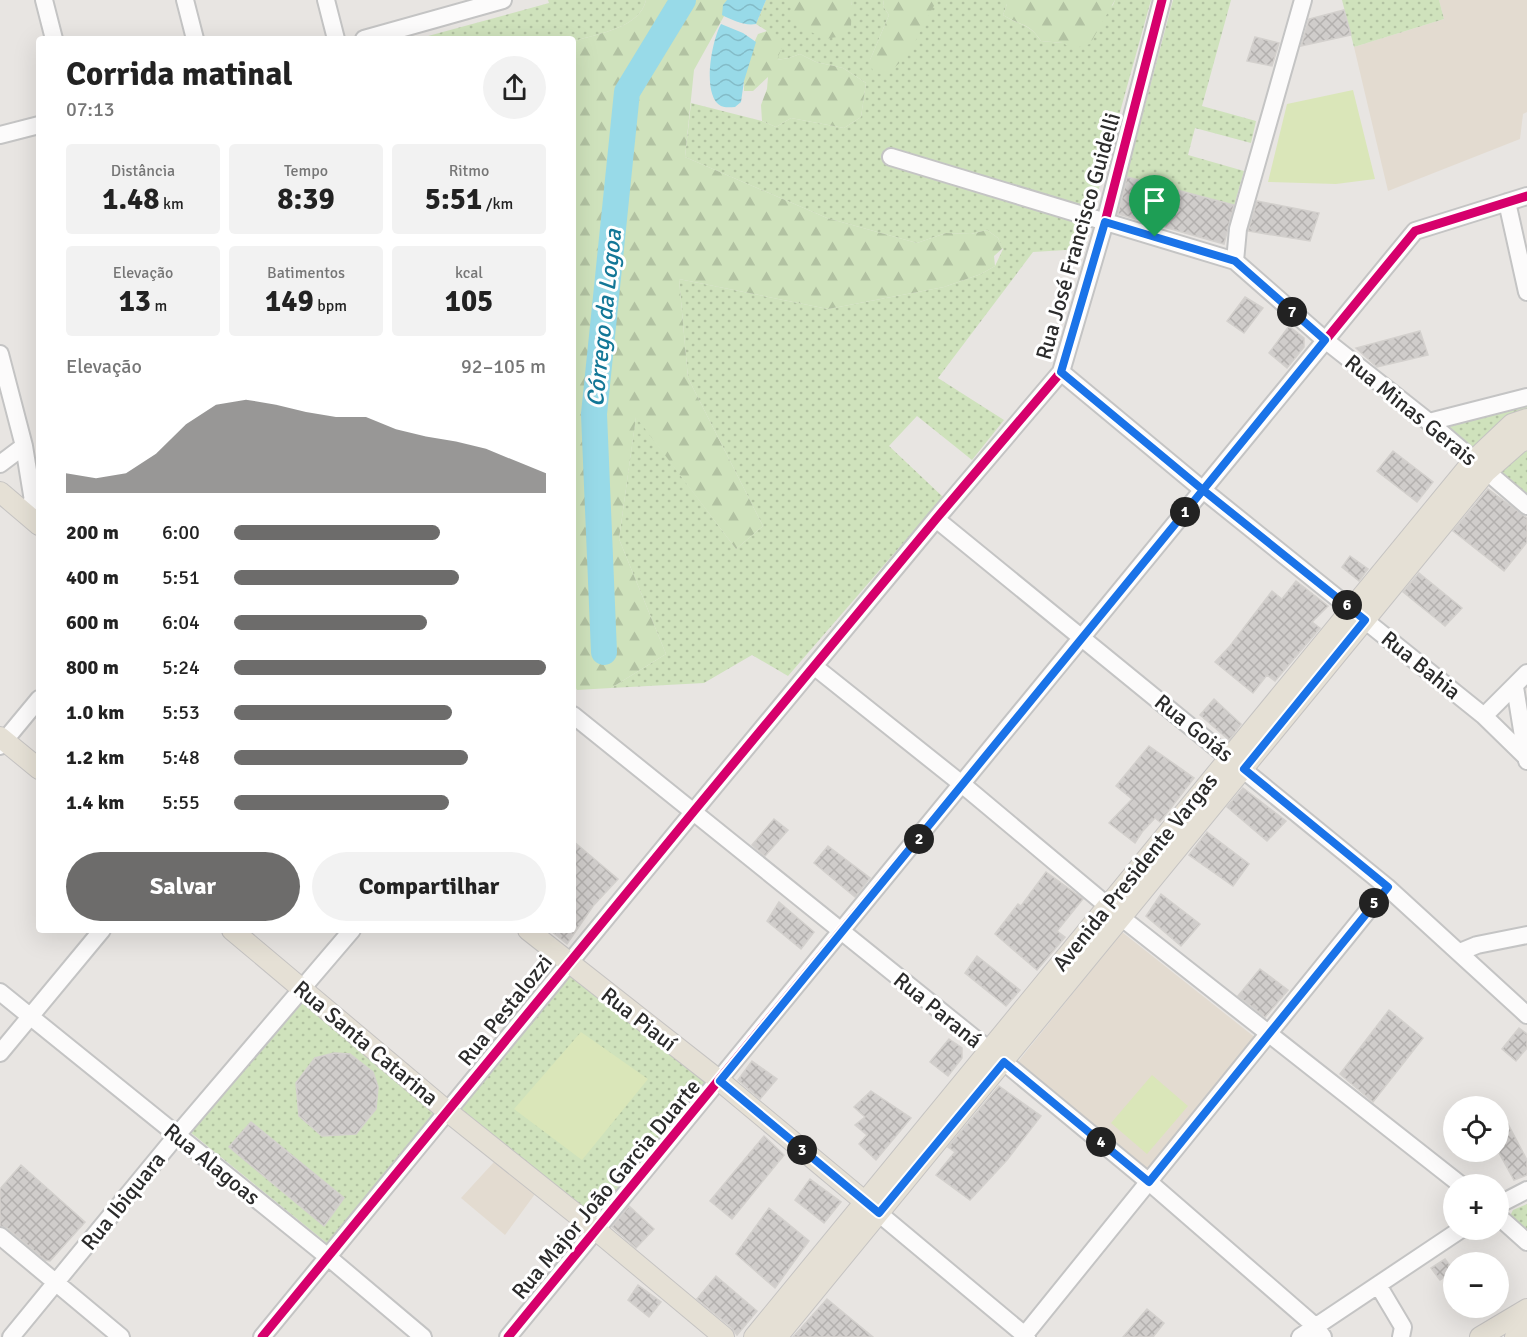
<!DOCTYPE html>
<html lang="pt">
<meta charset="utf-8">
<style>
:root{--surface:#fff;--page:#f2f2f2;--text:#222;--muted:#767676;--accent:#6d6c6b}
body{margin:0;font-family:Signika,sans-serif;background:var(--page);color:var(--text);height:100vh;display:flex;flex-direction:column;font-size:22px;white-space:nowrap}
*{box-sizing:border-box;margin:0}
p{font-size:20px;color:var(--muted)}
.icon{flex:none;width:33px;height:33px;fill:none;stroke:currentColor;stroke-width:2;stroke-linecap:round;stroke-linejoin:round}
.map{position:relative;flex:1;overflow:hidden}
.panel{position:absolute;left:36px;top:36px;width:540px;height:897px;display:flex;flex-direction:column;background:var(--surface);border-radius:6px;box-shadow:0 6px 24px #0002}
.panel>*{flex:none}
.fabs{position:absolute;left:1443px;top:1096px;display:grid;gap:12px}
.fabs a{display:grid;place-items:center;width:66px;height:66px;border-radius:50%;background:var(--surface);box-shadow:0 6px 24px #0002;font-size:30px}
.pin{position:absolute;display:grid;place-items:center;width:51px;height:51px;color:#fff;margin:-62px -26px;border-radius:50% 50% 50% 0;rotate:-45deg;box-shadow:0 0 6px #0007}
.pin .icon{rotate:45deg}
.km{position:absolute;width:30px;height:30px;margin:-15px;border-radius:50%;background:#222;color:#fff;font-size:16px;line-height:30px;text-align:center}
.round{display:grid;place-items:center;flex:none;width:63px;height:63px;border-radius:32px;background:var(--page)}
.headline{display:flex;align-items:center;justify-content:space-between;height:102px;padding:0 30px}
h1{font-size:33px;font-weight:800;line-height:45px}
.figures{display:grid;grid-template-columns:repeat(3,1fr);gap:9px;height:102px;padding:6px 30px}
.figures div{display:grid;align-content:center;border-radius:6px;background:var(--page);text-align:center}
.figures b{font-size:30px;font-weight:800}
.figures small{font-size:16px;font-weight:400}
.figures p{font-size:16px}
.chart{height:168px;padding:12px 30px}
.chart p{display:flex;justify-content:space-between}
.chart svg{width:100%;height:108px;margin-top:6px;fill:var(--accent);opacity:.7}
.action{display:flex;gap:12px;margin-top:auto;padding:12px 30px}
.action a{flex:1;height:69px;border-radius:36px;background:var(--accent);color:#fff;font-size:24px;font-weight:800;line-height:69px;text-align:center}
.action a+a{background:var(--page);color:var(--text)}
ul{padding:0 30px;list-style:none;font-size:20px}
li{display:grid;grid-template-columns:96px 72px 1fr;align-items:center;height:45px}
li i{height:15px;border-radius:8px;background:var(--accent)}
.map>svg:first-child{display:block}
.education{fill:#e3dbd0}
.grass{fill:url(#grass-dots)}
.forest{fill:url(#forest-firs)}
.pitch{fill:#dae6b9}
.water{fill:url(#water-waves)}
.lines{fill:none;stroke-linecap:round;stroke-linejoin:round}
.river{stroke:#98dae8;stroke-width:26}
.building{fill:url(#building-cross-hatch);stroke:#d3d0cd;stroke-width:1.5}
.minor-casing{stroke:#c4c4c4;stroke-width:20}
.major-casing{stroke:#c5c3c2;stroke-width:22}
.minor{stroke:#fcfbfb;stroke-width:16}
.major{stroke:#e5e0d5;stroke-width:20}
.cycleway-casing{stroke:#fff;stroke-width:13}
.cycleway{stroke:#d6006c;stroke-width:9}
.route-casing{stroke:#fff;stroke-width:12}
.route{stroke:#1a73e8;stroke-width:8}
.labels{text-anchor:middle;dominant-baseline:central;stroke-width:6;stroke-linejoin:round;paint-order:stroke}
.street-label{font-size:22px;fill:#2b2b2b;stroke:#fff}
.water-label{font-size:24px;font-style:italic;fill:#137797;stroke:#fff}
</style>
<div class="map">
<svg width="1527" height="1337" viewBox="0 0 1527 1337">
<defs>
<pattern id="grass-dots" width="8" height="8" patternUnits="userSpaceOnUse" patternTransform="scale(1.5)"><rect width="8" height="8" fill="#cfe2bc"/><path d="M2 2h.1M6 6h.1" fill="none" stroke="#b2c2a2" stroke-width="1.8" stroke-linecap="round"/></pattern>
<pattern id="forest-firs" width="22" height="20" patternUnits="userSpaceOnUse" patternTransform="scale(1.5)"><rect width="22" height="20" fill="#cfe2bc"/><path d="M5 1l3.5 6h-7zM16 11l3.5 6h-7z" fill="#b2c2a2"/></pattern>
<pattern id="water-waves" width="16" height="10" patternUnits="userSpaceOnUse" patternTransform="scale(1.5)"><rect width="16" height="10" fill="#98dae8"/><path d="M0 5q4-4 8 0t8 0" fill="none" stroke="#83bbc7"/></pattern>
<pattern id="building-cross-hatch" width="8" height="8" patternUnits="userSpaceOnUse" patternTransform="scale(1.5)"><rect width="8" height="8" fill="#d0cdcb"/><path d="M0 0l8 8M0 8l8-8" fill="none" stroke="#b3b0ae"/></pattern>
</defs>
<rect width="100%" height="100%" fill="#e8e5e2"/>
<path class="education" d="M1439,0h88v112l-4,2 -3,25 -132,52 -34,-144 90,-28z
M1122,932l135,107 -110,134 -130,-110z
M494,1162l41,32 -30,41 -44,-37z"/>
<path class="grass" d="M548,0h98c-6,28 -47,33 -71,41l-2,5v-7h-156l132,-36z
M766,0h27l59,5v-5h32l-1,6 6,9 -19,45 67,-60h70v4l-4,11c16,11 26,7 38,26l22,2 50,-38 2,-5h36l-69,249 -49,3 -95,126 66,42 -32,40 -55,-44 -28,30 54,51 -155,179 -36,-21 -48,28 -93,5 55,-34 -47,-115 17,-123 100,133 27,-23 -75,-148 -9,-99 149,30 116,-22 37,-13 14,-8 8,-17 -5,-11 -11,-8 -16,4 -25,-1 -29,10 -90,-25 -142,-61 6,-54 71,18 14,6 15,-9 53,10 17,-11 5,-34 -23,-15 -27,-6 -16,-8 -11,4 -12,2 -10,-29 -11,-7z
M1173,0h58l-29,106 54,15 -5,22 -56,-15 -7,27 56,16 -10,35 -108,-29z
M1342,0h97l5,19 -90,28z
M1527,406v9l-54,39 -24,-27 36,-11z
M1527,442v52l-27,-23z
M568,963l152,118 -124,149 -149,-119z
M304,999l131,113 -107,132 -138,-112z
M1527,1204v30l-18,-16 4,-8z"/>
<path class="forest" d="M646,0h87l-39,70 -9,87 142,61 90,25 29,-10 25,1 16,-4 11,8 5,10 -9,8 1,10 -14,8 -37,13 -116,22 -149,-30 9,99 75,148 -27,23 -100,-132 -17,122 47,115 -55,34 -34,2 -4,-7v-637l2,-5c24,-8 65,-13 71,-41z
M793,0h59l-1,26 -8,10 -18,3 -32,-16z
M884,0h53l-30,57 -22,18 -12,-3 -3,-12 19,-45 -6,-9z
M1007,0h108l-25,44 -17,5 -10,-6 -22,-2c-12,-19 -21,-15 -38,-26l4,-11z
M767,31l15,16 -5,13 12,-2 11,-4 16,8 27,6 23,15 -5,34 -17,11 -53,-10 -15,9 -14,-6 -1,-16 6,-16 1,-12 -15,14h-9v-26l14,-31z"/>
<path class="pitch" d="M1353,90l22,89 -39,5 -68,-2 19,-78z
M581,1032l67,47 -66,81 -68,-51z
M1152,1075l36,31 -41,48 -36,-31z"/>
<path class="water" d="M727,0h39l-10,24c-12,2 -24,-4 -34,-9l1,-10z
M721,24l22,9 13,9 -12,39 -3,21 -6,5c-4,0 -10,1 -14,-1 -20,-11 -9,-66 0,-82z"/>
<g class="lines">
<path class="river" d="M604,652l-10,-238 33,-322 56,-92"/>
</g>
<path class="building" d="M1344,10l7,25 -50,11 8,-27z
M1255,37l24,6 -7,23 -25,-5z
M1127,177l107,28 -10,39 -106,-30z
M1257,201l62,12 -9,28 -62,-10z
M1245,297l18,11 -19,25 -17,-12z
M1289,326l15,12v9l-17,21 -18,-15z
M1420,331l8,24 -51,12 -21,-19z
M1393,451l40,31 -16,20 -40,-31z
M1488,489l39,29v24l-23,29 -51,-40z
M1350,556l18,13 -9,12 -17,-14z
M1419,573l43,35 -17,18 -42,-34z
M1296,581l32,25 -16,16 8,6 -45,53 -8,-6 -14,18 -38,-31 15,-16 42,-55 10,8z
M1214,699l27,25 -12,16 -29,-25z
M1149,746l45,32 -34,44 -5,-4 -13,14 -7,11 -26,-20 23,-24 -16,-13z
M1243,788l43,33 -19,20 -40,-34z
M774,819l14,11 -23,26 -13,-11z
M1207,832l42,32 -16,22 -44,-31z
M573,841l45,38 -25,27 -26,38 -17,-14h23z
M828,846l42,32 -15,19 -41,-34z
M1046,872l37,27 -26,32 8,6 -28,33 -42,-36 23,-30 3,2z
M1161,894l39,30 -19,22 -35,-30z
M779,902l35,30 -13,17 -34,-28z
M977,956l43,34 -14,16 -41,-33z
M1260,969l28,21 -23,27 -27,-21z
M1389,1010l34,28 -50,64 -33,-28z
M1519,1028l8,6v14l-11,13 -14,-12z
M949,1039l13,9v10l-14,18 -18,-14z
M334,1053l16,1 23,18 5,15 -2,22 -20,25 -34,2 -23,-20 -3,-33 19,-25z
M752,1061l25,18 -17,20 -22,-19z
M999,1086l42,30 -34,44 -37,40 -34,-25 19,-23 -7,-5z
M871,1091l40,27 -35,42 -17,-16 8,-9 -12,-10 10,-8 -11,-10z
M1498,1105l29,55v15l-13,5 -16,-29z
M251,1122l93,76 -20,28 -95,-79z
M764,1136l20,19 -52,64 -22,-18z
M21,1165l64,57 -35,39 -5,-1 -38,-32 -7,-2v-37z
M810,1179l31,23 -17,21 -29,-23z
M629,1206l25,23 -18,19 -24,-21z
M769,1208l40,33 -34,47 -39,-34z
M1445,1259l9,12 -14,9 -9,-12z
M716,1276l41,35 -20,24 -5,-7 -35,-29z
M638,1285l23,17 -12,15 -21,-17z
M827,1299l46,38h-80z
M1147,1309l17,14 -11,14h-30z"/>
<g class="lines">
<defs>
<path id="minor" d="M44,0l10,39
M185,0l10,39
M326,0l10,39
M364,39l139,-39
M0,135l39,-10
M891,157l344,104 90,79 104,82 98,84
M1507,202l20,90
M1235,261l3,-32 65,-229
M0,354l24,92 9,55 -10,10
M1061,372l142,118 281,226 42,41
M1429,422l98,-25
M0,464l24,-18
M936,519l451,368 140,128
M815,667l148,118 159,133 339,267
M1515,687l12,74
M573,715l431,347 145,120 166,144 8,11
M1484,716l43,-43
M0,746l39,-47
M1460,952l17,-7 50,-10
M0,992l328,265 95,80
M0,1053l102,-123
M1498,1205l29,-15
M870,1206l157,131
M1498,1216l29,26
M0,1236l121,101
M1378,1285l25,42 -2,10
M11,1337l166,-202 175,-205
M262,1337l432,-526 242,-292 125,-147 44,-150 57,-222
M508,1337l907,-1106 112,-35
M1023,1337l364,-450
M1300,1337l160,-107"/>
<path id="major" d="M0,492l39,33
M0,737l39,32
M232,930l215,181 149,119 128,107
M528,930l192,151 145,121
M754,1337l719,-876 39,-37 15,-5
M777,1337l709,-865 33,-29 8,-4
M1480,1337l47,-28
M1515,1337l12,-8"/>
</defs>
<use href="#minor" class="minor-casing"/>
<use href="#major" class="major-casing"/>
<use href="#minor" class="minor"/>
<use href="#major" class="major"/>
<defs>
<path id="cycleway" d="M262,1337l432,-526 242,-292 125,-147 44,-150 57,-222
M508,1337l907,-1106 112,-35"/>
</defs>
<use href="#cycleway" class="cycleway-casing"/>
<use href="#cycleway" class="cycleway"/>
</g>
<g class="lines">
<defs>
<path id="route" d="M1155,237l-50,-15 -44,150 142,118 -483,591 159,132 125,-151 145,120 239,-295 -144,-118 121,-149 -162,-130 122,-150 -90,-79 -80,-24"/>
</defs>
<use href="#route" class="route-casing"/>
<use href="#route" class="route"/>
</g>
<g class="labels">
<g class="street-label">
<text transform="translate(1078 236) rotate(-74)">Rua José Francisco Guidelli</text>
<text transform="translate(1411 410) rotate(39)">Rua Minas Gerais</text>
<text transform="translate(1421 665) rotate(39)">Rua Bahia</text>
<text transform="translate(1194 728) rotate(39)">Rua Goiás</text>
<text transform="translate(1135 872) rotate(-51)">Avenida Presidente Vargas</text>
<text transform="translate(505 1010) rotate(-51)">Rua Pestalozzi</text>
<text transform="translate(938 1010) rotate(39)">Rua Paraná</text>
<text transform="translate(639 1019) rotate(38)">Rua Piauí</text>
<text transform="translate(366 1043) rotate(40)">Rua Santa Catarina</text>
<text transform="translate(212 1164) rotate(39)">Rua Alagoas</text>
<text transform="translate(606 1189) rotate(-50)">Rua Major João Garcia Duarte</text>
<text transform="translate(123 1201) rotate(-51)">Rua Ibiquara</text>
</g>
<g class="water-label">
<text transform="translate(604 318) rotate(-84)">Córrego da Logoa</text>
</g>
</g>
</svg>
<div class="fabs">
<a><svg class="icon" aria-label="locate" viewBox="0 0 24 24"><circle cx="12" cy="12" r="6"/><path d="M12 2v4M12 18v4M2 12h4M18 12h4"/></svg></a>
<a>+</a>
<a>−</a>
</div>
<div class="pin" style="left:1155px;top:237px;background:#1e9e55"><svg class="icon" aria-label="arrive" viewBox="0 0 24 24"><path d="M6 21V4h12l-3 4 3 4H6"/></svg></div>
<b class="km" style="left:1185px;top:512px">1</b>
<b class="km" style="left:919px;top:839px">2</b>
<b class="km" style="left:802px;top:1150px">3</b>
<b class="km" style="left:1101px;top:1142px">4</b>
<b class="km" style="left:1374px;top:903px">5</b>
<b class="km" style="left:1347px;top:605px">6</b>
<b class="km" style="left:1292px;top:312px">7</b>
<section class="panel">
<div class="headline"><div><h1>Corrida matinal</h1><p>07:13</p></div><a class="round"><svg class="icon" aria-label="share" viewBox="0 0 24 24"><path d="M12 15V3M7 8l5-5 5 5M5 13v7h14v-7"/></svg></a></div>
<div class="figures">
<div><p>Distância</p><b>1.48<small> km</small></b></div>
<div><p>Tempo</p><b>8:39</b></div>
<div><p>Ritmo</p><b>5:51<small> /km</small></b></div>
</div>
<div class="figures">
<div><p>Elevação</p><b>13<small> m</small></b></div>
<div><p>Batimentos</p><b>149<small> bpm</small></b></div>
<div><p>kcal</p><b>105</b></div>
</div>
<div class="chart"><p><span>Elevação</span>92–105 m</p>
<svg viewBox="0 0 160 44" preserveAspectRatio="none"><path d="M0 44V36L10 38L20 36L30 28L40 16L50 8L60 6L70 8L80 11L90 13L100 13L110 18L120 21L130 23L140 26L150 31L160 36V44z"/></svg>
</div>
<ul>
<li><b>200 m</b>6:00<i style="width:66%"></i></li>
<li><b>400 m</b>5:51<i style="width:72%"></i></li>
<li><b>600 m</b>6:04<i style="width:62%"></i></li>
<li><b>800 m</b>5:24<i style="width:100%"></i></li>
<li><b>1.0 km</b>5:53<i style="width:70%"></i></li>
<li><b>1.2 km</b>5:48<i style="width:75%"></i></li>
<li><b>1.4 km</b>5:55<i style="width:69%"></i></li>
</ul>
<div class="action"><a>Salvar</a><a>Compartilhar</a></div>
</section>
</div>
